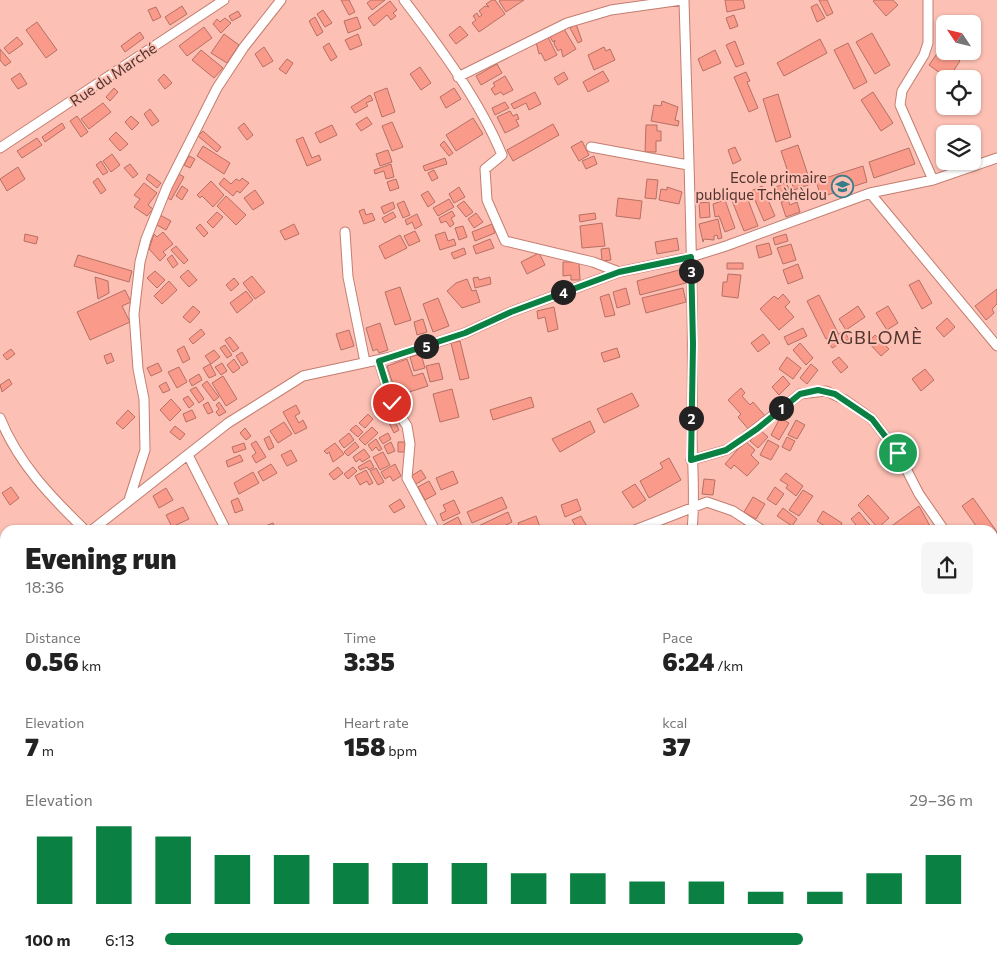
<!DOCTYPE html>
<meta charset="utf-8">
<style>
:root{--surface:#fff;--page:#f6f6f6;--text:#222;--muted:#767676;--accent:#0b8043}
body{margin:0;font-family:Commissioner,sans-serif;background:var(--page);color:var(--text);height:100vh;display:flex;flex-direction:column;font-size:19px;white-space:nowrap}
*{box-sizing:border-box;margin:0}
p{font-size:16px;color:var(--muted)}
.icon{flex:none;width:28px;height:28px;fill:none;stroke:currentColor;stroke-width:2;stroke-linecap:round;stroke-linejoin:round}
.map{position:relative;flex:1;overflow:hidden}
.panel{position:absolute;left:0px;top:525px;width:998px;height:444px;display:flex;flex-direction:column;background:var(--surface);border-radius:15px 15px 0 0;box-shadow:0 1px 4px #0004}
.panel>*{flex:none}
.needle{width:32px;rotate:305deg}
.fabs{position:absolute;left:936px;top:15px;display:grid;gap:10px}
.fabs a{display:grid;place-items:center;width:45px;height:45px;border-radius:8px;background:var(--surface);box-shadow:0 1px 4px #0004;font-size:25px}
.pin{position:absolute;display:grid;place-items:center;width:42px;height:42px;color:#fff;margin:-21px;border:2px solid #fff;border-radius:50%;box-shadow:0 1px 5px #0007}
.km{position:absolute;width:25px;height:25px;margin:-12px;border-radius:50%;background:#222;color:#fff;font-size:14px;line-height:25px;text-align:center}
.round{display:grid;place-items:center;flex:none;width:52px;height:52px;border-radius:8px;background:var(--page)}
.summary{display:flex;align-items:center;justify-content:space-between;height:85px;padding:0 25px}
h1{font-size:28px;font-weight:800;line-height:38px}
.stats{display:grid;grid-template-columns:repeat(3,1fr);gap:8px;height:85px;padding:5px 25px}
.stats div{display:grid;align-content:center}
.stats b{font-size:25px;font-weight:800}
.stats small{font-size:14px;font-weight:400}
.stats p{font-size:14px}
.chart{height:140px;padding:10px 25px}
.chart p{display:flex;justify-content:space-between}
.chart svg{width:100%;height:90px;margin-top:5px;stroke:var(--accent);stroke-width:6}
ul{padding:0 25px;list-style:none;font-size:16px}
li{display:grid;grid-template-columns:80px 60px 1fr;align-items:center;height:38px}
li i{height:12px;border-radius:6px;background:var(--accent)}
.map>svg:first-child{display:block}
.building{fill:#fa9a8a;stroke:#b67064}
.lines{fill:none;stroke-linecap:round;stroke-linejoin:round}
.minor-casing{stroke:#c47d70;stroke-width:11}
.tertiary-casing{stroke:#c47d70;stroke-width:14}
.minor{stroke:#fff;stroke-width:9}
.tertiary{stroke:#fff;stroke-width:11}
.route-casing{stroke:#fff;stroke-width:10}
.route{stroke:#0b8043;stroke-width:6}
.labels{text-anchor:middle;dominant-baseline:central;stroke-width:4;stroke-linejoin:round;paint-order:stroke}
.street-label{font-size:15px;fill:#52342e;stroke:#fdc0b4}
.poi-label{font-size:15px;fill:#52342e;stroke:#fdc0b4;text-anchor:end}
.quarter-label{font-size:18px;letter-spacing:1px;fill:#52342e;stroke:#fdc0b4}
</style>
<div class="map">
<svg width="997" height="968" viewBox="0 0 997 968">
<rect width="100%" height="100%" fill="#fdc0b4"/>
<path class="building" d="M341,0h8l6,12 -6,3z
M371,0h14l-13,10 -5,-7z
M492,0h3l10,14 -26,18 -7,-9 4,-3 -3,-4 4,-3 2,4 3,-2 -3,-4 6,-5 4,1 -3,-3z
M501,0h23l-18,12 -7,-11z
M725,0h18l2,8 -18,4z
M819,0h8l6,13 -6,3z
M875,0h18l5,5 -12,11 -13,-15z
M390,1l7,9 -4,3 3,3 -5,4 -4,-5 -13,11 -6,-8z
M817,4l8,14 -8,4 -6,-15z
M182,6l5,8 -17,11 -5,-8z
M156,7l5,10 -8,4 -5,-11z
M323,10l9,13 -7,4 -8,-13z
M238,11l3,5 -9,5 -3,-5z
M734,15l4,11 -8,3 -4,-11z
M315,17l8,15 -6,4 -8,-15z
M357,17l4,11 -13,5 -4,-12z
M225,18l6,5 -10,10 -8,-9 4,-5 3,3z
M37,22l20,28 -11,8 -20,-28z
M576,24l6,17 -4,2 -8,-15z
M460,26l8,9 -12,9 -7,-9z
M204,27l8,11 -25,18 -8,-10z
M564,29l12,20 -13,8 -2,-8 -3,2 -4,-7 1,-4 -2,2 -3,-5z
M140,32l4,6 -19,14 -4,-6z
M872,33l18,32 -15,9 -19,-32z
M224,34l15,11 -12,18 -16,-10z
M358,34l4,11 -12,5 -5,-10z
M17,37l6,7 -14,10 -5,-6z
M548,37l9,18 -12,6 -4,-8 -2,1 -3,-12z
M820,39l7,14 -43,23 -7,-13z
M735,41l9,23 -8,3 -10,-22z
M329,43l8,14 -6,4 -8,-14z
M848,43l19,39 -13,7 -20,-39z
M264,47l9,14 -10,6 -8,-13z
M604,47l2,4 4,-2 5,11 -21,10 -6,-15z
M941,48l19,13 -12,18 -19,-14z
M0,49l11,13 -6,4 -5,-6z
M201,50l22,18 -9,10 -22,-18z
M715,50l6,13 -18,8 -5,-12z
M287,59l6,4 -7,11 -7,-5z
M497,64l5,9 -21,12 -5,-9z
M420,67l11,16 -10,7 -11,-16z
M603,71l6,10 -21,11 -5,-10z
M564,72l4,7 -10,6 -4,-7z
M746,72l4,9 -3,1 11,26 -9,4 -15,-35z
M20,73l7,11 -9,5 -7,-10z
M164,74l8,9 -7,6 -7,-9z
M505,76l8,14 -10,5 -2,-3 -6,3 -4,-6 4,-3 -2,-3z
M114,88l4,4 -8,9 -4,-4z
M387,88l8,24 -13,5 -8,-24z
M454,88l7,11 -15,9 -6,-11z
M535,92l6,12 -12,6 -3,-7 -12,6 -3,-5z
M873,92l20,31 -12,8 -20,-31z
M778,94l13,43 -15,5 -13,-43z
M370,95l3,5 -7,3 2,3 -13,7 -4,-6z
M662,101l16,6 -3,13 4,1 -1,5 -27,-5 3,-16 7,1z
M505,102l4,6 -14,7 -3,-7z
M103,103l8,9 -22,17 -8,-10z
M150,109l9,12 -7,5 -8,-12z
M510,111l3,5 4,-2 2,5 -3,1 3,6 -14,7 -8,-16z
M77,116l11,16 -7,5 -11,-16z
M131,116l8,7 -7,7 -7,-8z
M367,117l5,7 -11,7 -5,-7z
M473,118l10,16 -27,17 -10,-16z
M392,122l11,25 -11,4 -10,-25z
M62,123l3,5 -20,14 -3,-5z
M244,123l9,12 -6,5 -9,-12z
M553,124l6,11 -46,26 -6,-11z
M332,125l5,10 -17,8 -5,-10z
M646,125h11v6h4v10h-5v11h-11z
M203,131l18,16 -4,5 -19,-16z
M116,132l12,12 -8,7 -11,-12z
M303,137l9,21 7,-3 2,5 -14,6 -11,-26z
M37,138l5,7 -20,13 -5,-7z
M444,141l9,12 -4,3 -9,-11z
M582,141l7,14 -10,6 -8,-14z
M798,145l13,39 -17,6 -13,-39z
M203,146l27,17 -6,11 -27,-18z
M735,147l6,13 -8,4 -5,-14z
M909,148l6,16 -41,14 -5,-16z
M388,150l4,12 -12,4 -4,-12z
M112,154l8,11 -9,7 -8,-11z
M189,156l6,3 -5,9 -6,-3z
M594,156l3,8 -11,5 -4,-8z
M445,158l2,6 -22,7 -2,-5z
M101,161l7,11 -5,3 -7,-10z
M130,164l8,10 -5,4 -9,-10z
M391,164l3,13 -8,2 -2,-8 -9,3 -1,-4z
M863,166l4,16 -46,15 -5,-16z
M18,167l7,12 -18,12 -7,-12z
M434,170l4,8 -6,3 -4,-8z
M149,174l12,9 -4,5 -11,-9z
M179,174l5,3 -13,23 -5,-3z
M98,178l8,12 -5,4 -8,-12z
M224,178l7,6 5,-5 4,2 2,-3 7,5 -9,10 -3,-2 -4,5 -14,-12z
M396,179l3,9 -9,3 -3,-9z
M647,179l11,1 -2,19 -11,-1z
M211,181l13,14 -11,12 -11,-11 -2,2 -3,-3z
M786,182l3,7 -11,4 -2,-6z
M144,183l13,10 -9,12 5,4 -6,7 -13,-9 6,-8 -6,-4z
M182,186l6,4 -6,10 -6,-4z
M762,186l13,30 -11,5 -13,-30z
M459,187l6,10 -11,6 -5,-9z
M667,187l15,5 -3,12 -20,-4 2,-11 6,1z
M255,190l9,13 -11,7 -9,-12z
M428,191l7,11 -7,5 -7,-12z
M745,192l13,34 -14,5 -13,-33z
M226,196l20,19 -10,10 -19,-19z
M618,198l24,3 -2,18 -24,-3z
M449,199l5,8 -16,9 -5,-8z
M725,200l10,28 -10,4 -6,-16 -4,1 -2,-13z
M788,200l2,5 7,-3 3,10 -14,5 -5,-15z
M404,201l6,14 -7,3 -6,-14z
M464,201l9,11 -7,5 -9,-11z
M393,202l2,6 -11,6 -3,-7z
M709,202l1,15 -10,1 -1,-15z
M364,209l2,6 6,-2 3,7 -11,4 -5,-13z
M452,211l3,5 -4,2 3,6 -4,3 -4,-6 -5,2 -2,-5z
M217,212l6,5 -10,11 -6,-6z
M393,212l3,5 -11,6 -3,-5z
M476,213l7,9 -9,6 -6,-9z
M595,213l1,6 -16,3 -1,-7z
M417,214l5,11 -7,4 -3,-7 -5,3 -2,-5z
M160,215l11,6 -5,9 -11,-6z
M718,219l4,19 -4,1 -1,-4 -3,1v4l-10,-1 -1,3 -4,-18z
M602,223l3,23 -23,2 -2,-22z
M200,224l8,9 -4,4 -8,-9z
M294,224l5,10 -14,6 -5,-9z
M492,224l3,9 -20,8 -3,-9z
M463,226l4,11 -8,3 -4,-12z
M415,231l5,10 -11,5 -5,-10z
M163,232l10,12 -10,8 3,3 -6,6 -11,-12 5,-15 3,3z
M445,232l3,9 6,-2 2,6 -16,5 -5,-15z
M25,234l13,3 -2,7 -12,-3z
M786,234l2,7 -13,4 -2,-7z
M400,235l7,13 -22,11 -6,-13z
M677,238l2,12 -22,4 -2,-12z
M490,239l4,9 -18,6 -3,-8z
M769,243l3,11 -13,4 -3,-12z
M791,244l5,16 -13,4 -6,-16z
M176,246l12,14 -4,4 -13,-14z
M464,248l2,6 -12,5 -3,-6z
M609,248l2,12 -9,1 -1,-12z
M539,253l6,12 -18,9 -6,-12z
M78,255l54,16 -3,11 -55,-16z
M172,255l6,9 -5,4 -6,-9z
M563,262h16l1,18h-9v-5l-8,1z
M727,263h16v6h-16z
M798,264l5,14 -15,6 -5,-14z
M683,269l3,14 -46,12 -3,-14z
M188,270l9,10 -8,7 -9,-10z
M155,271l10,9 -8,8 -10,-10z
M728,274l13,1 -3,23 -16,-2 1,-14h4z
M252,276l13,16 -10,7 -12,-16z
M95,277l13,4 1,12 -11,6z
M478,277l1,3 11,-3 1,7 -16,4 -2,-10z
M234,278l5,6 -8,7 -5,-6z
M467,279l5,12 4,-1 4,12 -18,6 -15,-17 9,-8z
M919,280l13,23 -10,6 -13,-24z
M169,281l8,9 -15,14 -8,-8z
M400,287l11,33 -16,5 -10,-33z
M626,288l4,16 -13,4 -4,-16z
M683,288l3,14 -40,11 -4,-15z
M997,289v15l-5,5 2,4 -8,7 -11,-14z
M125,290l6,12 -9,4 8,16 -40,18 -13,-28z
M246,291l7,9 -16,13 -7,-10z
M609,294l6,21 -10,2 -5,-20z
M783,294l7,8 -5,5 9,10 -15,13 -19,-21 14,-13 4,3z
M819,295l19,38 -12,6 -19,-38z
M438,298l11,28 -16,6 -10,-28z
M193,306l7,6 -10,11 -7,-6z
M858,306l7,11 -19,13 -7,-11z
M888,306l10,17 -11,7 -11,-17z
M554,307l4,22 -10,3 -3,-15 -7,2 -1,-8z
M947,318l8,9 -11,10 -8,-9z
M423,319l4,13 -10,3 -3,-13z
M380,323l8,27 -9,3 -2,-4 -4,2 -7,-23z
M803,328l4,8 -19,9 -4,-8z
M201,329l4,5 -12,10 -4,-5z
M349,330l5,16 -13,4 -5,-16z
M844,331l5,8 -17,9 -5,-8z
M763,334l7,9 -12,9 -7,-9z
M875,335l14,14 -8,7 -13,-14z
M230,337l9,11 -6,4 -8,-12z
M460,341l9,37 -9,2 -9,-37z
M800,343l13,15 -7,7 -13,-15z
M225,345l7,10 -5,3 -7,-10z
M184,346l6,13 -7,4 -6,-13z
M617,348l3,9 -16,5 -3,-9z
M11,349l4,5 -8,6 -4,-5z
M214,350l6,7 -9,7 -6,-8z
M242,352l6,10 -6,4 -6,-10z
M111,353l3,8 -7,3 -3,-8z
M421,354l4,14 -11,3 -4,-14z
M787,357l14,11 -8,11 -14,-10z
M839,357l9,10 -7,6 -9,-11z
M234,359l6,9 -7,5 -6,-8z
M407,359l6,17 10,-3 5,13 -31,10 -10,-30z
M158,363l4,8 -11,5 -4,-8z
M222,363l5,8 -6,4 -6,-8z
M439,363l4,16 -13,3 -4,-16z
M210,364l6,11 -7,3 -6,-10z
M811,364l7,6 -11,14 -7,-6z
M179,367l8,15 -10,6 -9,-16z
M925,369l9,11 -13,11 -9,-12z
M199,374l3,6 -10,6 -3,-6z
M223,376l14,23 -11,7 -14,-23z
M783,376l7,8 -11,11 -7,-8z
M9,379l3,5 -10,8 -2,-7z
M207,381l12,16 -5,4 -12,-16z
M166,382l4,8 -7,3 -4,-7z
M196,387l8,12 -5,4 -9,-13z
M741,388l4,5 -3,3 8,9 3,-3 13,15 -16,14 -12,-14 3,-3 -13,-14z
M452,389l7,28 -19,5 -7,-28z
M632,393l7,13 -35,17 -7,-14z
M188,396l6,8 -5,4 -6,-9z
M531,397l3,10 -41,13 -3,-10z
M171,399l10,11 -11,11 -10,-11z
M208,402l5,10 -5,2 -5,-9z
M219,402l7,10 -7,4 -3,-4 3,-3 -3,-4z
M296,405l4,8 -5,3 4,7 4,-3 4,8 -12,6 -12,-22z
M128,410l7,7 -12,12 -7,-6z
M192,410l4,8 -10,4 -3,-8z
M368,414l5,5 -8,9 -6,-5z
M393,418l6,12 -5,3 -6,-12z
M780,418l9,5 -10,17 -8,-5z
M796,420l9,5 -8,14 -9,-4z
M590,421l5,11 -35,20 -8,-13z
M284,422l8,12 -14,9 -8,-12z
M356,425l7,7 -5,5 -8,-7z
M175,426l10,8 -5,6 -10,-8z
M372,427l6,6 -13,12 -6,-6z
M245,428l6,8 -5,4 -6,-7z
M760,430l8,7 -10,11 -8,-7z
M349,433l5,7 -10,8 -5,-7z
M388,433l3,6 -8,5 -4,-6z
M269,436l5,11 -5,3 -5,-11z
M787,437l8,4 -5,10 -8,-4z
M376,439l6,10 -3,2 -3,-4 -4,4 -4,-6z
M768,440l11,6 -8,14 -11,-5z
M256,441l10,16 -10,6 -4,-7 4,-3 -5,-9z
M745,441l10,9 -4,5 8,8 -12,13 -13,-11 -3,4 -6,-5z
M355,442l4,5 -11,9 -4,-4z
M391,442l4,9 -7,3 -4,-8z
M398,442h7v10h-7z
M244,443l2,6 -12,4 -2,-6z
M335,443l9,11 -11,8 -4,-10 -2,2 -3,-3z
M364,449l6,8 -8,5 -2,-3 -4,3 -3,-5z
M291,450l6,11 -10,5 -6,-11z
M383,452l7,13 -10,5 -7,-13z
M240,455l3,6 -15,6 -2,-6z
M669,458l12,22 -32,18 -9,-17 23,-13 -3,-5z
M370,460l4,7 -5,3 -2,-3 -7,3 -2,-3z
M271,464l6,9 -14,8 -5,-9z
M395,464l6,12 -8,5 -3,-5 -5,3 -4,-7z
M338,467l5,6 -9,7 -5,-6z
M353,467l4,4 -9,8 -4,-5z
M376,468l8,14 -6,3 -8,-14z
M366,470l7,13 -4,2 -2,-4 -7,4 -5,-9z
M421,470l5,8 -10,6 -5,-8z
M453,471l5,12 -17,7 -5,-12z
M253,472l6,11 -20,11 -5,-11z
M786,473l17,13 -7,10 -10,-8 2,-3 -8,-5z
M704,479l11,1 -2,15 -11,-1z
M429,481l7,13 -11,6 -7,-13z
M635,484l11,16 -13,8 -11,-16z
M11,487l8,11 -9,7 -8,-12z
M775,487l9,7 -8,11 -9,-6z
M166,488l7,12 -14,8 -6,-12z
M803,490l10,6 -14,20 -10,-6z
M868,495l21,23 -11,10 -20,-23z
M502,497l5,11 -35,15 -5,-11z
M753,497l12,7 -9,15 -12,-7z
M238,498l5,12 -8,3 -4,-12z
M973,498l24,34v13l-5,3v-18h-13l-17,-24z
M400,499l5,8 -11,6 -5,-7z
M577,499l4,11 -16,7 -4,-12z
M454,500l6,13 -17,8 -3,-7 6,-3 -3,-6z
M919,506l11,20 -6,4h-38z
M183,507l6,12 -17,8 -6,-12z
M783,508l14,11 -5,7 -15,-10z
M823,511l19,12 -4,7h-7l-14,-9z
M508,512l4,10 -16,8h-26z
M859,512l15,18h-14l-9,-11z
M536,516l5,14h-21l-2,-7z
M581,516l8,14h-11l-6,-10z
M458,517l4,9 -7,4h-9l-3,-5z
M273,523l3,7h-17l-1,-1z
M997,629v24l-5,-4v-15z
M0,739l5,8v11l-3,2z
M0,766l5,5v10l-5,1z
M0,784l5,6v16l-5,-6z
M5,816v15l-5,3v-15z
M5,856v21l-5,-6v-11z
M401,964h19l2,4h-28z
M572,964l3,4h-21l-3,-3z
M717,964h10l1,4h-17v-2z"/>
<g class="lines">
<defs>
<path id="minor" d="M404,0c35,46 76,101 98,155l-17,14 2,31 18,41 88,21 26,10
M684,0c4,139 10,278 8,417 -1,37 4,76 0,113
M928,0v43l-4,12 -22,36 -2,14 33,75
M458,77l109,-54 44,-13 71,-10
M591,147l97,18
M0,148l224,-148
M870,193l127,153
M345,232l3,45 17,85
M379,361l13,42 15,23 3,18 -3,34 28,52
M0,418c18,45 51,79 85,112
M188,455l38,75
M691,460l35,-10 13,-8 61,-48 26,-3 19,9 27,19 26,34 21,41 25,36
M129,500l16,-50 -1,-51 -6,-30 -4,-55 6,-52 6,-23 21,-52 50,-99 27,-41 37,-47
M92,530l136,-107 75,-47 93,-20 69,-23 46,-21 108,-40 72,-15 35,-11 144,-53 63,-13 64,-22
M635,530l72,-28 26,9 29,19
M992,603l5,4
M0,606l5,-4
M992,702l5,6
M992,748l5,-2
M992,772l5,-8
M992,867l5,-1
M329,964l4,4
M658,964v4
M535,968l6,-4"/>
<path id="tertiary" d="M0,695l5,7
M180,964l3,4"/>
</defs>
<use href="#minor" class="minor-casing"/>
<use href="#tertiary" class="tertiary-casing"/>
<use href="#minor" class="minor"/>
<use href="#tertiary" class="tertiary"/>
</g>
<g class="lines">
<defs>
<path id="route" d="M392,403l-13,-42 86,-28 46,-21 108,-40 72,-15 2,87 -2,116 35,-10 31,-21 43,-35 18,-4 17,4 37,25 26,34"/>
</defs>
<use href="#route" class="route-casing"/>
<use href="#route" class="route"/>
</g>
<defs>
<symbol id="school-ring" viewBox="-11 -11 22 22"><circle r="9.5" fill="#fdc0b4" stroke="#377d89" stroke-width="1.5"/><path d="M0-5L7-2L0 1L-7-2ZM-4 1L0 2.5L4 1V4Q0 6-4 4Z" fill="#377d89"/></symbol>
</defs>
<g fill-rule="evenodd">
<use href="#school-ring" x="830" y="174" width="25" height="25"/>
</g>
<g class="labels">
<g class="street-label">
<text transform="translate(113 74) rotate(-34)">Rue du Marché</text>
</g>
<g class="poi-label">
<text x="827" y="177">Ecole primaire<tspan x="827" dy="17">publique Tchèhèlou</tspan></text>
</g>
<g class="quarter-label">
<text x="875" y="337">AGBLOMÈ</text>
</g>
</g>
</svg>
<div class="fabs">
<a><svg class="needle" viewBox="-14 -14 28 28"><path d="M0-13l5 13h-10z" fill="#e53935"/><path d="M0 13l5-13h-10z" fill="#767676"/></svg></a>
<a><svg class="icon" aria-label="locate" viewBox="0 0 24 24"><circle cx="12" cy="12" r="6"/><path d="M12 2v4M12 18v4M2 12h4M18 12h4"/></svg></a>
<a><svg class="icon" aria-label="layers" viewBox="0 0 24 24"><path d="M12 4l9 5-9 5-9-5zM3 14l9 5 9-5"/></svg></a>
</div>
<div class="pin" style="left:898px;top:453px;background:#1e9e55"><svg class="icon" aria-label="arrive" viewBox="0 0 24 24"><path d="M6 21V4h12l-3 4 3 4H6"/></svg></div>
<div class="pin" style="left:392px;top:403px;background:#d93025"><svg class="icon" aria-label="check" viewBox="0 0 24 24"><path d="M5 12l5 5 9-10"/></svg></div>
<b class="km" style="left:781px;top:408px">1</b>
<b class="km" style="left:691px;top:418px">2</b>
<b class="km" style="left:691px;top:271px">3</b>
<b class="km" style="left:563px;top:292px">4</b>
<b class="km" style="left:426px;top:346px">5</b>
<section class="panel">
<div class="summary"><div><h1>Evening run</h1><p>18:36</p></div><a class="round"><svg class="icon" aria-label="share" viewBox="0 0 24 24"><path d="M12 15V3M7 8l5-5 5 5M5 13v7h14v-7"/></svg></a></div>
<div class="stats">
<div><p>Distance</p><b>0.56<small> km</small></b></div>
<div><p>Time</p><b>3:35</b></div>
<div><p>Pace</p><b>6:24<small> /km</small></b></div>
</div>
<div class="stats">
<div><p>Elevation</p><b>7<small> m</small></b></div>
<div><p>Heart rate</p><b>158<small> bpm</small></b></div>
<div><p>kcal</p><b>37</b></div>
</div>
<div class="chart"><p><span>Elevation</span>29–36 m</p>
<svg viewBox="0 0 160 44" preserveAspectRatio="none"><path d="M5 44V11M15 44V6M25 44V11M35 44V20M45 44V20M55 44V24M65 44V24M75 44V24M85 44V29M95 44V29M105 44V33M115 44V33M125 44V38M135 44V38M145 44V29M155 44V20"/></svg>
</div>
<ul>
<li><b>100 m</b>6:13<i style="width:79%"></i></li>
</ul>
</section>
</div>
